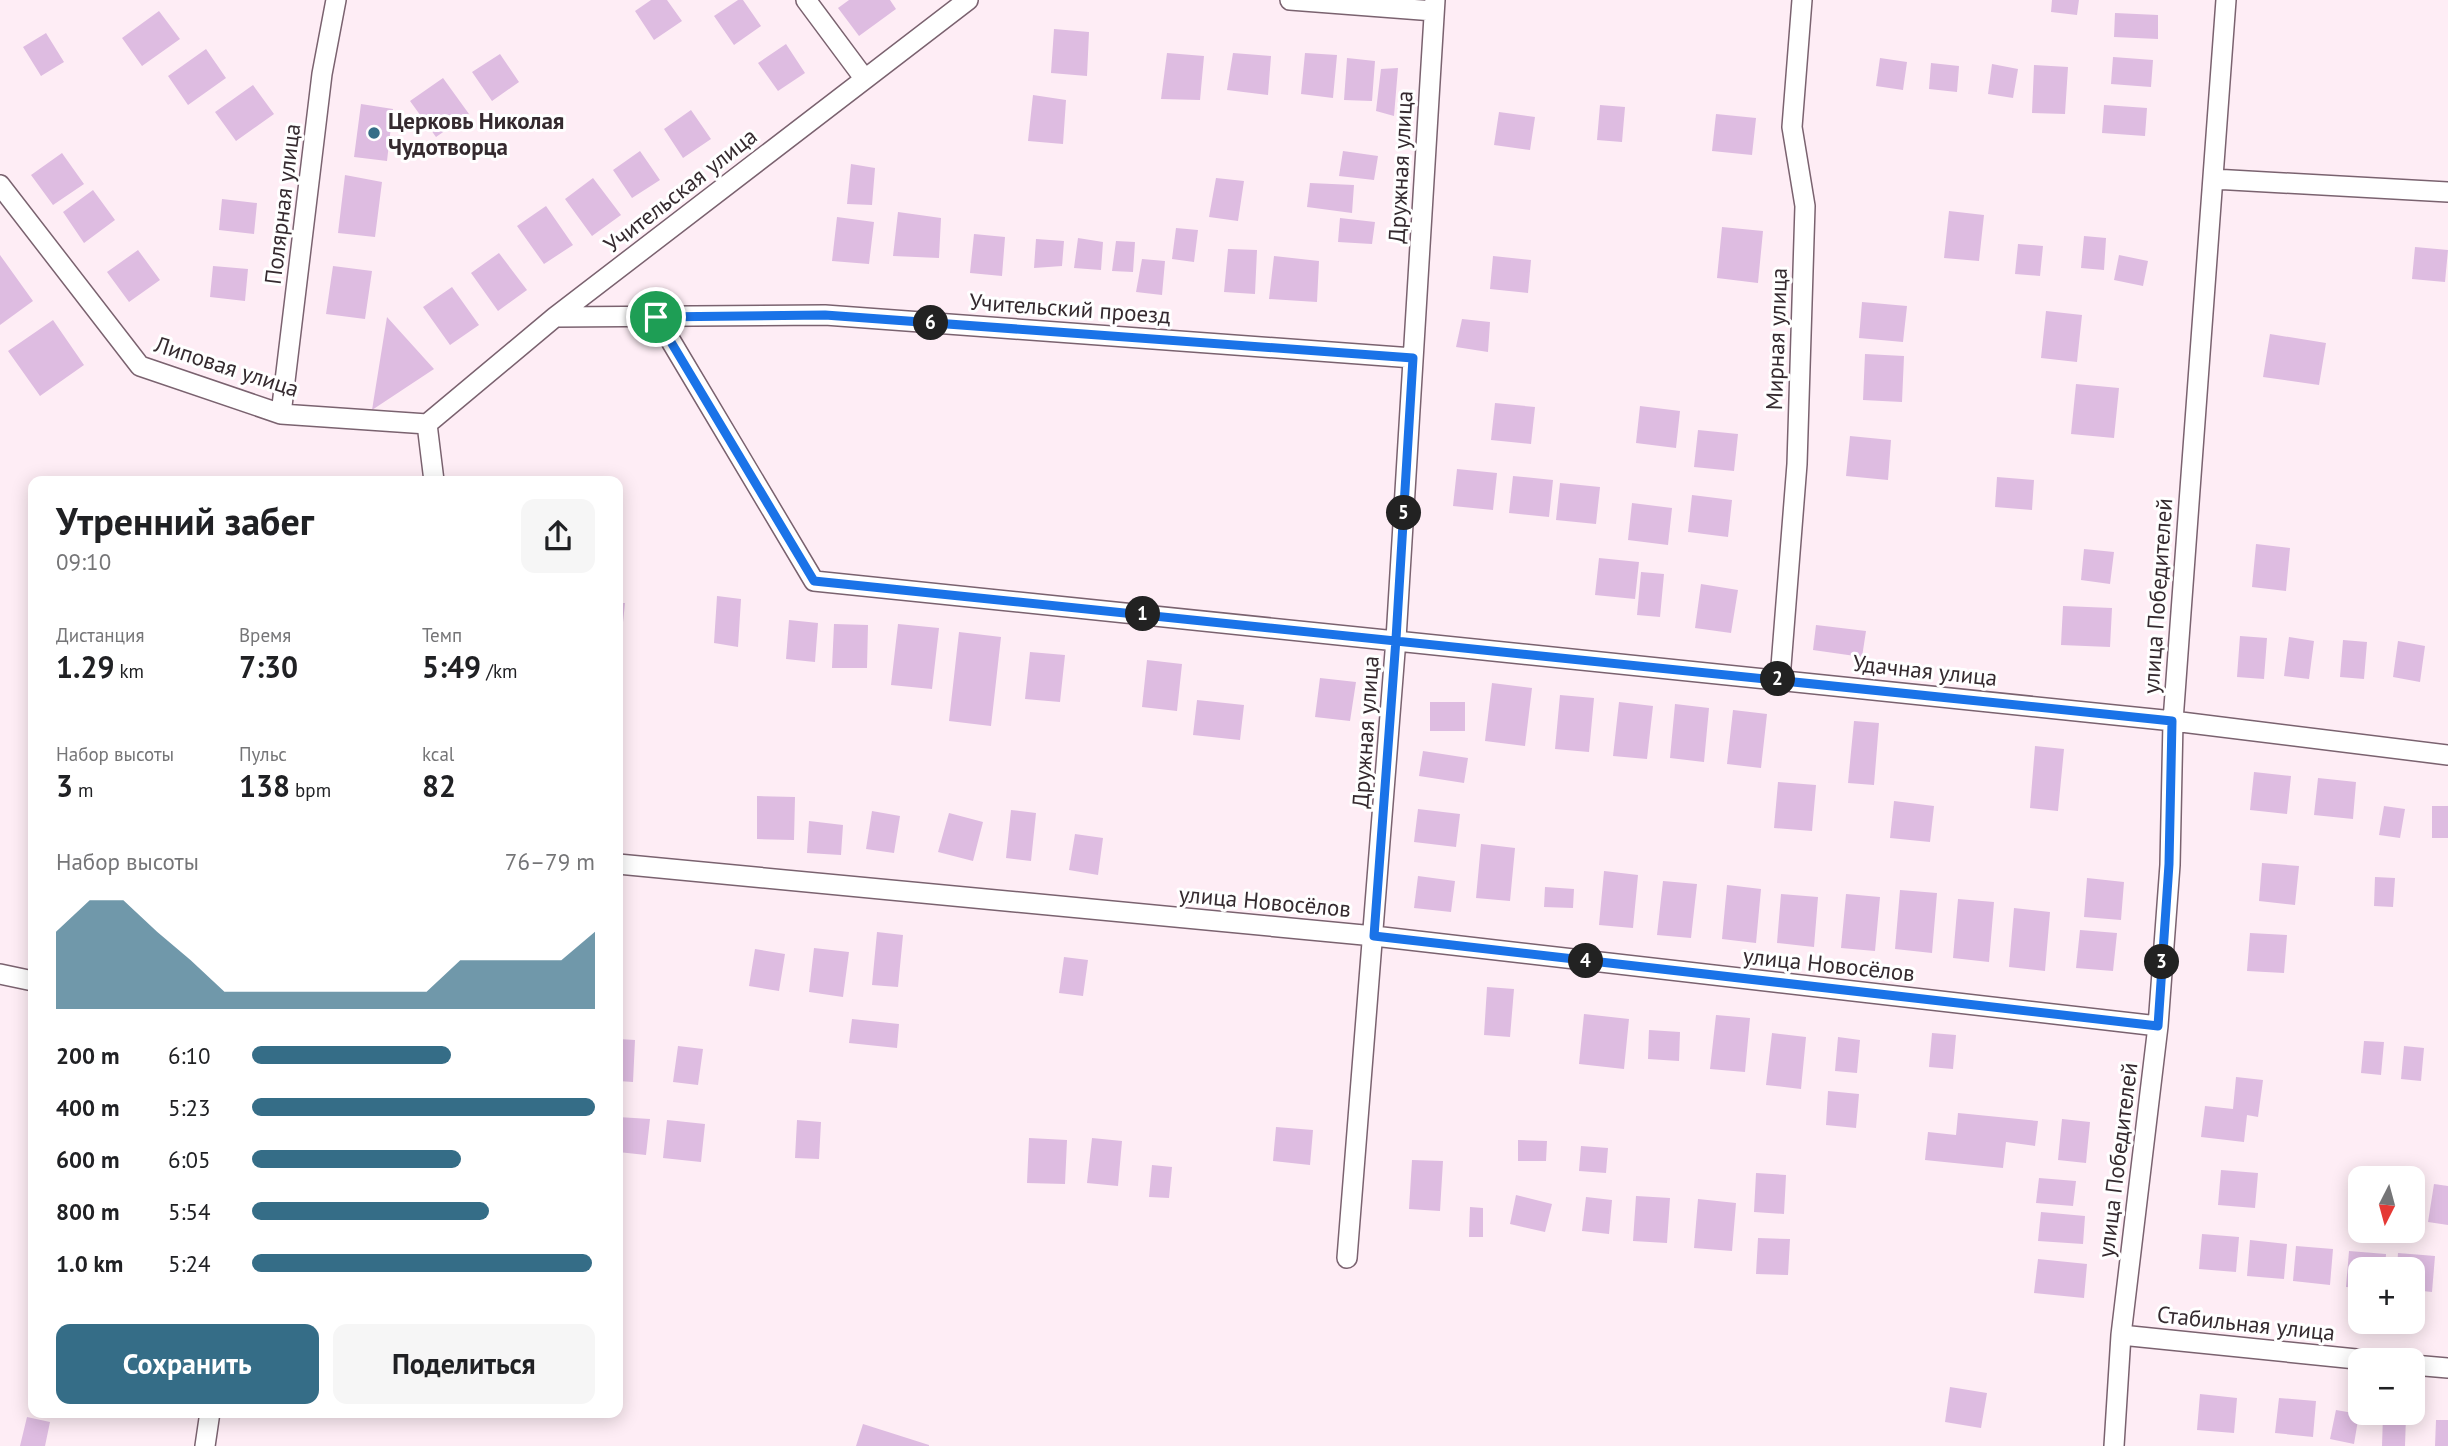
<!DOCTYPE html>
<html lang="ru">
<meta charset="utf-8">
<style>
:root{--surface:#fff;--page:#f6f6f6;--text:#202124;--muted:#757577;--accent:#356d87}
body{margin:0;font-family:"PT Sans",sans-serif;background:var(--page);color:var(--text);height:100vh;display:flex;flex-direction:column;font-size:26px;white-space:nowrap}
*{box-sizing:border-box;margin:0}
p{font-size:23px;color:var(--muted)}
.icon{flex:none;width:38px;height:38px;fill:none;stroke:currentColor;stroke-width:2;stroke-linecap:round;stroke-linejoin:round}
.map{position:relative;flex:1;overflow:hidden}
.drawer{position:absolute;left:28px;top:476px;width:595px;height:942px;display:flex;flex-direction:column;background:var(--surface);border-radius:14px;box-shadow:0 4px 18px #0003}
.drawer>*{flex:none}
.needle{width:46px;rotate:186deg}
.tools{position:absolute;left:2348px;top:1166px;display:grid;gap:14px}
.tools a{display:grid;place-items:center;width:77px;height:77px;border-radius:14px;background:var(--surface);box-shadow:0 4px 18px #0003;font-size:35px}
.pin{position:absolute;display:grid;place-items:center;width:60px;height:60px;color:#fff;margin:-30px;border:4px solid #fff;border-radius:50%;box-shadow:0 2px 7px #0007}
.km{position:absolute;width:35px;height:35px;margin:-18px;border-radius:50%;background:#222;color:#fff;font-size:19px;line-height:35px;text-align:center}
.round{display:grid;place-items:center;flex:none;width:74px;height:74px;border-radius:14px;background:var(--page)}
.overview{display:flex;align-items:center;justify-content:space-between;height:119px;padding:0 28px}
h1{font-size:38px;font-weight:700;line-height:52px}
.stats{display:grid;grid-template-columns:repeat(3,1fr);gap:10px;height:119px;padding:7px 28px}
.stats div{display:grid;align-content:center}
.stats b{font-size:30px;font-weight:700}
.stats small{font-size:19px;font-weight:400}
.stats p{font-size:19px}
.chart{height:196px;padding:14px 28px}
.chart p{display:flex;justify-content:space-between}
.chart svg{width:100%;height:126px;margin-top:7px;fill:var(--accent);opacity:.7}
.button{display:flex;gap:14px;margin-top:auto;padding:14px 28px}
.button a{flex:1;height:80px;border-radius:14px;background:var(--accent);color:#fff;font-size:28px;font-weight:700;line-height:80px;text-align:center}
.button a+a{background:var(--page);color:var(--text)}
ul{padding:0 28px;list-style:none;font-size:23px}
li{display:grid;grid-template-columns:112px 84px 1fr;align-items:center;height:52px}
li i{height:18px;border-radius:9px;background:var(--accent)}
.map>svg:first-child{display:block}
.building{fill:#debce1}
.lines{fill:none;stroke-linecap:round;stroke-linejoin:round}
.minor-casing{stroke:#7a626f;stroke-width:22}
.minor{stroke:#fff;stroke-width:19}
.route-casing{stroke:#fff;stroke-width:14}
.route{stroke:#1a73e8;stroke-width:9}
.poi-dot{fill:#356d87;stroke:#fff;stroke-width:2.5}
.labels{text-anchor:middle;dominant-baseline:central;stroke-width:6;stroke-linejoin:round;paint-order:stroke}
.poi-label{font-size:23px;font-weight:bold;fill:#352a2f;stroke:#fff;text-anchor:start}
.street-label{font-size:23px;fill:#352a2f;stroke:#fff}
</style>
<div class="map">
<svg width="2448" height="1446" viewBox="0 0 2448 1446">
<rect width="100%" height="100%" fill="#feedf5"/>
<path class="building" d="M651,0h16l15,21 -28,19 -19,-29z
M738,0h5l18,26 -27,19 -20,-29z
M849,0h41l6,9 -37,27 -21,-28z
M2052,0h27l-2,15 -26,-3z
M159,11l21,28 -38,27 -20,-28z
M2115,13l43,2v24l-44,-2z
M1054,29l35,3 -2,44 -36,-3z
M46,33l18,29 -23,14 -18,-29z
M786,44l19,29 -27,18 -20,-28z
M206,49l20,29 -38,27 -20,-29z
M1167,53l37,3 -4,44 -39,-1z
M1233,53l38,3 -3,39 -41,-5z
M1305,53l32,2 -4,43 -32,-4z
M500,54l19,28 -27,19 -20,-29z
M2113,57l40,3 -2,27 -40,-3z
M1347,58l28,3 -3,40 -28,-1z
M1880,58l27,4 -4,28 -27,-4z
M1931,63l28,3 -2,26 -28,-3z
M1992,64l26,5 -5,29 -25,-4z
M2034,65l34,2 -3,47 -33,-1z
M1398,68l-4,48 -18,-5 5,-42z
M443,78l26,36 -33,23 -26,-36z
M253,85l21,29 -38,27 -21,-29z
M1033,95l33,5 -3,44 -35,-3z
M361,104l32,5 -6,52 -33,-4z
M1600,105l25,2 -3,35 -25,-2z
M2104,105l43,3 -2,28 -43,-3z
M691,110l20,29 -28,19 -19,-29z
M1499,112l36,5 -5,33 -36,-5z
M1716,114l40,4 -4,37 -40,-4z
M640,151l20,29 -28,18 -19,-28z
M1343,151l35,5 -4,24 -35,-4z
M62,153l22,31 -31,21 -22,-30z
M851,164l24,4 -3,37 -25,-1z
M345,175l37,7 -7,55 -37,-4z
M593,178l28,37 -29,21 -27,-37z
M1216,178l28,3 -6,40 -29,-4z
M1310,183l44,2 -2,28 -45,-6z
M93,190l22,30 -31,23 -21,-31z
M222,199l35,4 -3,31 -35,-4z
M546,206l27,39 -29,19 -27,-38z
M1949,211l35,4 -5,46 -35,-3z
M898,212l43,6 -2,40 -46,-2z
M837,217l37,5 -5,42 -37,-3z
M1340,218l35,4 -3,22 -34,-2z
M1722,227l41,4 -5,52 -41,-5z
M1176,228l22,2 -4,32 -22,-3z
M974,234l31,3 -3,39 -32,-3z
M2084,236l22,2 -2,32 -23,-2z
M1078,238l25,4 -2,28 -27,-2z
M1036,239l28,2 -2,25 -28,2z
M1116,241l19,1 -2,30 -21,-1z
M2018,244l25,2 -3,30 -25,-2z
M2415,247l33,3 -3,32 -33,-3z
M1228,249l29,1 -2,44 -31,-2z
M138,250l22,30 -31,22 -22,-30z
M499,253l28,37 -29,21 -27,-38z
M0,255l33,46 -33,24z
M2119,255l29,6 -5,25 -29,-6z
M1274,256l45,5 -2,41 -48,-3z
M1493,256l38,4 -3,33 -38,-4z
M1142,259l23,2 -3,34 -26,-3z
M213,266l35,3 -3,32 -35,-4z
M333,266l39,5 -7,48 -39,-5z
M452,287l27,38 -29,20 -27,-38z
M1862,302l45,4 -4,36 -44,-4z
M2046,311l36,4 -5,47 -36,-4z
M387,317l47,52 -62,41z
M1462,319l28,3 -2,30 -32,-5z
M53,320l31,45 -44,31 -32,-45z
M2270,334l56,9 -7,42 -56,-8z
M1865,354l39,2 -2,46 -39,-2z
M2076,384l43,4 -5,50 -43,-4z
M1495,403l40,4 -4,37 -40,-4z
M1640,406l40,5 -4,37 -40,-5z
M1698,430l40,4 -4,37 -40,-4z
M1850,436l41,4 -3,40 -42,-4z
M1457,469l40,4 -4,37 -40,-4z
M1513,476l40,4 -4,37 -40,-4z
M1997,477l37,3 -2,30 -37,-3z
M1560,483l40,4 -4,37 -40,-4z
M1692,495l40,5 -4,37 -40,-5z
M1632,503l40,5 -4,37 -40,-5z
M2256,544l34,4 -4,43 -34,-4z
M2084,549l30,3 -4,32 -29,-4z
M1599,558l40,4 -4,37 -40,-4z
M1641,572l23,2 -4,43 -23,-2z
M1701,584l37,6 -7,43 -36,-5z
M717,596l24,3 -3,48 -24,-4z
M618,603h7l-5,49 -2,-1z
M2063,606l49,2 -2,39 -49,-2z
M789,620l29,3 -3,39 -29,-3z
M834,624l34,1 -1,43h-35z
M898,624l41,4 -7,61 -41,-4z
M1816,625l50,6 -4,26 -49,-7z
M959,632l42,5 -10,89 -42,-5z
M2240,636l27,2 -3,41 -27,-2z
M2289,637l25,4 -5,38 -25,-3z
M2343,640l24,2 -3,37 -24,-2z
M2398,641l27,5 -5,36 -27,-5z
M1030,652l35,3 -5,47 -35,-3z
M1147,660l35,4 -5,47 -35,-4z
M1320,678l36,4 -6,39 -35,-4z
M1492,683l40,5 -7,58 -40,-5z
M1560,695l34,3 -5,54 -34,-3z
M1197,700l47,5 -4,35 -47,-5z
M1430,702h35v29h-35z
M1619,702l34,4 -6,53 -34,-3z
M1675,704l34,4 -5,54 -34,-4z
M1733,710l34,4 -6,54 -34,-4z
M1854,721l25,2 -5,62 -26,-2z
M2035,746l29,3 -6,62 -28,-3z
M1423,751l45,7 -4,25 -45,-7z
M2254,772l37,4 -4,38 -37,-4z
M2318,778l38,4 -3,37 -39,-4z
M1778,782l38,3 -4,46 -38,-3z
M757,796l38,1 -1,43 -37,-1z
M1894,801l40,5 -4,36 -40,-4z
M2384,806l21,3 -5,29 -21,-3z
M2432,806h16v32h-16z
M1418,809l42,5 -4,33 -42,-5z
M1011,810l25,3 -5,48 -25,-3z
M872,811l28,5 -6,37 -28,-4z
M949,813l34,9 -10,39 -35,-9z
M809,821l34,4 -2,30 -34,-2z
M1075,834l28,4 -5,37 -29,-5z
M1481,844l34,4 -5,53 -34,-3z
M2262,863l37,3 -4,39 -36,-4z
M1604,871l34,4 -5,53 -34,-3z
M1418,876l37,5 -4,31 -37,-4z
M2375,877l20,1 -2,29 -19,-1z
M2087,878l37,4 -3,38 -37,-3z
M1663,881l34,3 -6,54 -34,-3z
M1727,885l34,4 -5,54 -34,-4z
M1545,887l29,2 -1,19 -29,-1z
M1900,890l37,3 -5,60 -37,-4z
M1781,894l37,3 -4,50 -37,-4z
M1846,894l34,3 -5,54 -34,-3z
M1958,899l36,3 -5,60 -36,-4z
M2014,908l36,4 -5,59 -36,-4z
M2080,930l37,3 -4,38 -37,-3z
M877,932l26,3 -5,52 -26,-2z
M2250,933l37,2 -3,38 -37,-2z
M814,948l35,4 -6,45 -34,-5z
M755,949l30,5 -6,37 -30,-5z
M1064,957l24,3 -5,36 -24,-3z
M1487,987l27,2 -4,48 -26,-2z
M1584,1014l45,5 -5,50 -45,-5z
M1716,1015l34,3 -5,54 -35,-3z
M852,1019l47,5 -2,24 -48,-5z
M1649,1030l31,2 -1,29 -31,-2z
M1772,1033l34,4 -5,52 -35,-4z
M1932,1033l24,2 -3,34 -24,-2z
M1838,1037l22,3 -3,33 -22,-2z
M618,1039l17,1 -2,42 -15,-1z
M2364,1041l20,1 -3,33 -20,-2z
M678,1046l25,3 -5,36 -25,-3z
M2404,1046l20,2 -3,33 -20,-2z
M2236,1077l27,3 -5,37 -11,-2 -3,27 -43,-5 4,-31 28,3z
M1828,1091l31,3 -3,34 -30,-3z
M1958,1113l80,8 -3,25 -29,-4 -3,26 -78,-8 3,-28 28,3z
M618,1117l32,2 -4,36 -28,-3z
M2062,1119l28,3 -4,41 -28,-3z
M667,1120l38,4 -4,38 -38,-4z
M797,1120l24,2 -2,37 -24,-1z
M1276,1127l37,3 -3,35 -37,-4z
M1029,1138l38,2 -2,44 -38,-1z
M1092,1138l30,3 -4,45 -31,-3z
M1518,1140l29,1 -1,20h-28z
M1581,1146l27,2 -2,25 -27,-2z
M1412,1160l31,1 -3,50 -31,-2z
M1152,1165l20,2 -3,31 -20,-1z
M2221,1170l37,3 -3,35 -37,-3z
M1756,1173l30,2 -2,39 -30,-2z
M2039,1178l37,3 -3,25 -37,-3z
M2434,1184l14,2v39l-20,-3z
M1516,1195l36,9 -7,28 -35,-8z
M1636,1196l34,2 -3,45 -34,-2z
M1586,1197l26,3 -3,34 -27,-3z
M1698,1199l38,4 -4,48 -38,-3z
M1470,1207l13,1v29h-14z
M2041,1212l44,4 -2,28 -45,-3z
M2202,1234l37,3 -3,35 -37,-3z
M1758,1238l32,1 -2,36 -32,-1z
M2250,1240l37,4 -3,35 -37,-3z
M2296,1246l37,3 -3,36 -37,-4z
M2349,1251l37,3 -1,15h-24v19l-15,-1z
M2398,1253l37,3 -3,36 -19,-2v-21h-16z
M2038,1259l49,5 -3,34 -50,-5z
M1950,1387l37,6 -6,35 -36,-6z
M2200,1394l37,4 -3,35 -37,-3z
M2279,1398l37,3 -3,36 -38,-4z
M2336,1410l23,4 -5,30 -24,-5z
M2383,1415l23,1 -1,30h-23z
M27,1417l23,5 -5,24h-25z
M2436,1420h12v26h-13z
M863,1424l66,21v1h-73z"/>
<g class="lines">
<defs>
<path id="minor" d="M806,0l58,78
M1290,0l144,11
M2213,179l235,13
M0,185l140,181 141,48 146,10
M656,316l158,265 1359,140 275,34
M555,317l270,-2 588,43
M281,414l41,-340 14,-74
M427,424l128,-107 413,-317
M427,424l7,57
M1780,679l17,-215 8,-258 -13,-79 10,-127
M618,864l756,72 784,90
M0,974l33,7
M1347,1258l49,-619 39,-639
M2121,1335l245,25
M2413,1365l35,3
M205,1446l5,-34
M2114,1446l7,-111 37,-309 12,-161 3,-144 53,-721"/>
</defs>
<use href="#minor" class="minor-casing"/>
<use href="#minor" class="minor"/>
</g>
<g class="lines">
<defs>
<path id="route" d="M656,317l158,264 1358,140 -3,143 -11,162 -784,-90 22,-297 17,-281 -588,-43 -169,2"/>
</defs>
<use href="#route" class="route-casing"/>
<use href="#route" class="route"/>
</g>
<circle class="poi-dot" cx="374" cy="133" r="7"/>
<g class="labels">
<g class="poi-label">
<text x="388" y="120">Церковь Николая<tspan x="388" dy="26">Чудотворца</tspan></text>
</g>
<g class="street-label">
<text transform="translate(1400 167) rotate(-87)">Дружная улица</text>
<text transform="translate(680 190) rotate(-38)">Учительская улица</text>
<text transform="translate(282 204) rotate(-83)">Полярная улица</text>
<text transform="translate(1070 308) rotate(4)">Учительский проезд</text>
<text transform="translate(1776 339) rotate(-88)">Мирная улица</text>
<text transform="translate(227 366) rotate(18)">Липовая улица</text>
<text transform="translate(2157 596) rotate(-86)">улица Победителей</text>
<text transform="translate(1925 670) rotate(6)">Удачная улица</text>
<text transform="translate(1365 732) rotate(-86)">Дружная улица</text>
<text transform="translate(1265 901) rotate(5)">улица Новосёлов</text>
<text transform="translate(1829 964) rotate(6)">улица Новосёлов</text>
<text transform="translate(2117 1160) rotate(-83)">улица Победителей</text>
<text transform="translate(2246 1323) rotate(6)">Стабильная улица</text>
</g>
</g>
</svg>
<div class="tools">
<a><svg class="needle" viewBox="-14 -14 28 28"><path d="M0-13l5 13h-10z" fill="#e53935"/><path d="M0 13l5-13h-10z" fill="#757577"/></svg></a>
<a>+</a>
<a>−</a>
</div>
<div class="pin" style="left:656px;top:317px;background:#1e9e55"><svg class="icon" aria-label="arrive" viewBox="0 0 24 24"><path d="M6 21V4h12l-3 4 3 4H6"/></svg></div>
<b class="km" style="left:1143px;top:614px">1</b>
<b class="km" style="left:1778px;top:679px">2</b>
<b class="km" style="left:2162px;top:962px">3</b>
<b class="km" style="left:1586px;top:961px">4</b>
<b class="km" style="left:1404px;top:513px">5</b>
<b class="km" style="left:931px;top:323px">6</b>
<section class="drawer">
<div class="overview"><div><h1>Утренний забег</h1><p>09:10</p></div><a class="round"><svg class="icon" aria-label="share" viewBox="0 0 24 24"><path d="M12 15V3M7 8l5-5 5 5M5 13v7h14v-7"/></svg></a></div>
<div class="stats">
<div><p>Дистанция</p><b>1.29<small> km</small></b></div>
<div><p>Время</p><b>7:30</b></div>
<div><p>Темп</p><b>5:49<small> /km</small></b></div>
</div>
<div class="stats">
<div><p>Набор высоты</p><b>3<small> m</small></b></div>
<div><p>Пульс</p><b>138<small> bpm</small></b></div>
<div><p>kcal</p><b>82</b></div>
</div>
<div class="chart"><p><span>Набор высоты</span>76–79 m</p>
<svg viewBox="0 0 160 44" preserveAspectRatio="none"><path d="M0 44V17L10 6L20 6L30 17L40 27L50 38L60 38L70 38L80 38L90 38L100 38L110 38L120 27L130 27L140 27L150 27L160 17V44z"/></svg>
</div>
<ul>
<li><b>200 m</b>6:10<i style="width:58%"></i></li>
<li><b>400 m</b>5:23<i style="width:100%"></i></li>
<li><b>600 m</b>6:05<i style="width:61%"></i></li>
<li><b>800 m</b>5:54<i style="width:69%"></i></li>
<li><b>1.0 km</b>5:24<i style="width:99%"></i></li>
</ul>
<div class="button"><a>Сохранить</a><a>Поделиться</a></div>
</section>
</div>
